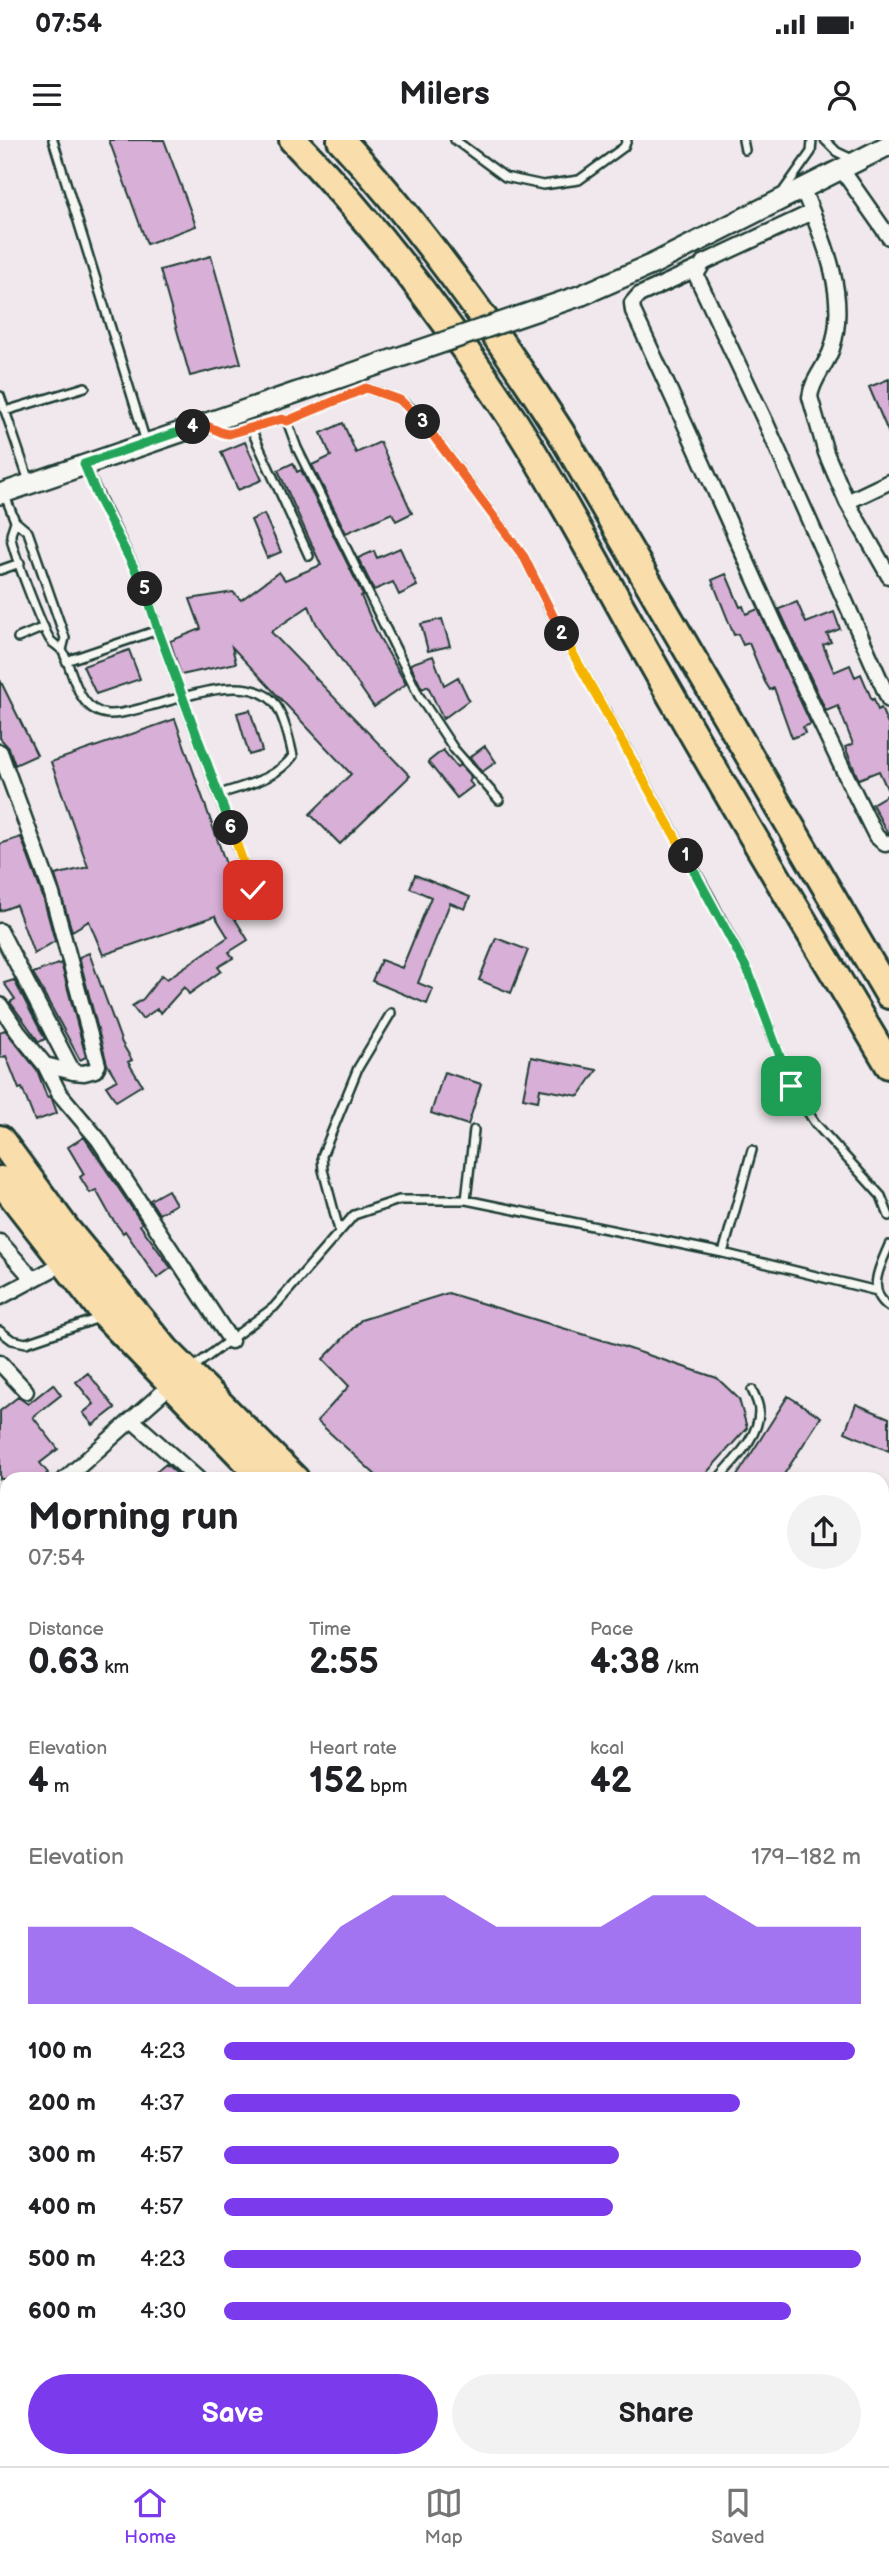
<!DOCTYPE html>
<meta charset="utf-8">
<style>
:root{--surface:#fff;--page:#f2f2f2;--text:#202124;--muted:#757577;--line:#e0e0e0;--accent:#7c3aed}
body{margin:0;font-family:"Balsamiq Sans",sans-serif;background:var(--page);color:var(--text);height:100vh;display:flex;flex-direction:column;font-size:26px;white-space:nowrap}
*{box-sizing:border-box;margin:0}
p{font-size:23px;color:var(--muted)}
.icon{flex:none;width:38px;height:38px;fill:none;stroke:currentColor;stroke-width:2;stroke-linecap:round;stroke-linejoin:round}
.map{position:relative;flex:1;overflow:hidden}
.sheet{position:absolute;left:0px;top:1332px;width:889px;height:996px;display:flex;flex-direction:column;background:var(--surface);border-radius:21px 21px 0 0;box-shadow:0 4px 10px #0003}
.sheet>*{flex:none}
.pin{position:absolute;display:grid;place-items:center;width:60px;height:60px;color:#fff;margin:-30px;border-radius:14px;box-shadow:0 4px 10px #0006}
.km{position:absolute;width:35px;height:35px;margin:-18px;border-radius:50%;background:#222;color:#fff;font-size:19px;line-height:35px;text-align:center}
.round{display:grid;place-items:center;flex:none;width:74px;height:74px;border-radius:37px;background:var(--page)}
.headline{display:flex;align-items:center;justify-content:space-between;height:119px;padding:0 28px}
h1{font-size:38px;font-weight:700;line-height:52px}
.figures{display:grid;grid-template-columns:repeat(3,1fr);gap:10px;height:119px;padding:7px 28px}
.figures div{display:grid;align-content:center}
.figures b{font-size:35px;font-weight:700}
.figures small{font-size:19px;font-weight:400}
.figures p{font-size:19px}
.chart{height:196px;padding:14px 28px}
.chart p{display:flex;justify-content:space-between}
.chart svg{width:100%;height:126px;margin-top:7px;fill:var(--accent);opacity:.7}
.button{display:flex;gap:14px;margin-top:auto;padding:14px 28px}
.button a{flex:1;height:80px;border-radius:42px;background:var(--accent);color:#fff;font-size:28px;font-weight:700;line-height:80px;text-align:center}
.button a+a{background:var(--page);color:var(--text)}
ul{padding:0 28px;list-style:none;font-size:23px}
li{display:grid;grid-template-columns:112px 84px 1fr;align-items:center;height:52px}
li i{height:18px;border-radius:9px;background:var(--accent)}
.status{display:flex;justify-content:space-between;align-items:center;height:49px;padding:0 35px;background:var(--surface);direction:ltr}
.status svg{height:19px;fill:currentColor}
header{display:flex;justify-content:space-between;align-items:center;height:91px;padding:0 28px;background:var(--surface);font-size:32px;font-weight:700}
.menu{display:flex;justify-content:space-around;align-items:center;height:98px;border-top:2px solid var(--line);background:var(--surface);font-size:19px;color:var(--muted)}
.menu a{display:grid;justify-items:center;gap:4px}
.menu .selected{color:var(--accent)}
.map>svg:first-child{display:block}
.built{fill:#e9d7e5}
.building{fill:#d8afd6;stroke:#1f3d34;stroke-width:2}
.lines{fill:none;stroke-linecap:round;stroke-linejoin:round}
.lane-casing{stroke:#1f3d34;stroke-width:12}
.street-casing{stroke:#1f3d34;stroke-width:19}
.secondary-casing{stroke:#1f3d34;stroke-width:24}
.highway-casing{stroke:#1f3d34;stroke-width:32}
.path{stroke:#1f3d34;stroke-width:2.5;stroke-dasharray:7 5;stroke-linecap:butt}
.lane{stroke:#f6f6f2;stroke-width:7}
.street{stroke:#f6f6f2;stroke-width:14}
.secondary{stroke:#f6f6f2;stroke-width:19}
.highway{stroke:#f9deab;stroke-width:26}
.secondary-bridge-casing{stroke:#1f3d34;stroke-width:24;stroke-linecap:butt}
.secondary-bridge{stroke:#f6f6f2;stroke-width:19}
.split-1-casing{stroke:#fff;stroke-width:14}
.split-2-casing{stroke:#fff;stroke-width:14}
.split-3-casing{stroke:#fff;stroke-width:14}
.split-4-casing{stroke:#fff;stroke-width:14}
.split-5-casing{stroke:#fff;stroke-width:14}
.split-6-casing{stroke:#fff;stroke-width:14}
.split-7-casing{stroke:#fff;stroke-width:14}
.split-1{stroke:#22a559;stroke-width:9}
.split-2{stroke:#f5b400;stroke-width:9}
.split-3{stroke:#f0652b;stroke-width:9}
.split-4{stroke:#f0652b;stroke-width:9}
.split-5{stroke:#22a559;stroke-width:9}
.split-6{stroke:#22a559;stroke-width:9}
.split-7{stroke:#f5b400;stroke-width:9}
</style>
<div class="status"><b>07:54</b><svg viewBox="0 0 49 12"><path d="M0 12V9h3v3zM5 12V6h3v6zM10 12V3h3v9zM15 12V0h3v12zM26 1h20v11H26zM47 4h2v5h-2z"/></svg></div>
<header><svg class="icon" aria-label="menu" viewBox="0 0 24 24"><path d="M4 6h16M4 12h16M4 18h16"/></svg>Milers<svg class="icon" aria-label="person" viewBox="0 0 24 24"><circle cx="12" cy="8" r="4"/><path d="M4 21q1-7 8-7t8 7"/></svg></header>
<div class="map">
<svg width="889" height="2326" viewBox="0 0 889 2326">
<rect width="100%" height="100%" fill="#f0e8ec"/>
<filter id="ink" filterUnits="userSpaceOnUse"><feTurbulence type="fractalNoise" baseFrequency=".0143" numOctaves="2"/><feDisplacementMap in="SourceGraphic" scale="14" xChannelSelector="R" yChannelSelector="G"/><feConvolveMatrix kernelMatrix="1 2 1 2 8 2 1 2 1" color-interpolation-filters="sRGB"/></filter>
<g filter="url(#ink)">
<path class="built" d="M7,1401v242l-7,-8v-228z"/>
<path class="building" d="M109,0h55l32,86 -49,18z
M211,116l30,107 -51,13 -30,-106z
M889,239v55l-20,-47z
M343,283l13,30 24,-11 32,71 -16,8 -4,-8 -46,20 -34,-68 19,-9 -10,-23z
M245,302l17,38 -24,10 -17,-38z
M293,323l4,9 4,-2 62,125 -2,1 17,39 28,49 -32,23 -58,-84 -7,-17 -38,26 139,144 -70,68 -30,-30 41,-40 -119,-127 4,16 -55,12 -11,-34 31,-12 -11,-30 43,-7 8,8 38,-28 6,8 36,-15 -43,-95z
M264,374l17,38 -14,6 -16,-38z
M400,408l17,38 -18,9 -6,-13 -19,8 -16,-32 16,-7 3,7z
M726,434l14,33 3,-1 3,8 12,-5 53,115 -8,3 2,6 -13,5 -18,-50 -4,2 -5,-8 -16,-39 -6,2 -5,-11 -4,1 -22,-55z
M797,462l9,21 28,-11 6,17 -13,5 4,8 -8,3 11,27 16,-7 5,12 6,-3 11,26 2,-1 4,11 3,-2 8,19v66l-10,-22 -20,8 -2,-3 -12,-29 8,-3 -15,-38 -12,5 -47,-102z
M442,479l8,27 -22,5 -7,-27z
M129,510l11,29 -44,15 -13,-28z
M433,516l11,29 14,-8 11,23 -26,19 -15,-33 -6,3 -12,-25z
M0,540l37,75 -22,10 -6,-17 -9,-10z
M250,570l12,41 -13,4 -12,-42z
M175,579l66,188 -11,4 18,29 -19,12 4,6 -15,9 3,4 -32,23 -5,-7 -23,26 -4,-4 -15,10 -10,-13 11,-7 19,-24 5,4 61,-42 -13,-21 -112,39 -14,-34 -17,10 -17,-56 33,-8 -37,-105z
M485,606l11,16 -14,10 -12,-15z
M443,610l14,17 3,-2 12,13 -3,3 4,5 -16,12 -29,-36z
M889,654v40h-1l-16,-30z
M21,697l22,60 12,44 -21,13 -18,-49 -16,6v-67z
M415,735l55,22 -5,12 -15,-6 -32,80 15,6 -6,15 -55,-23 9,-21 21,8 29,-71 -21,-9z
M496,798l32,12 -17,43 -32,-13z
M89,813l33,90 10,17 -4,2 14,23 -26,16 -10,-15 11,-6 -10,-16 -28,-107z
M61,823l25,94 -6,3 -47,-87z
M14,840l31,59 -6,3 -29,-40 5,-3 -11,-16z
M5,890l32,40 10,27 3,-1 2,3 5,14 -22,8 -13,-33 -3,1 -13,-33 -6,2v-26z
M531,917l66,13 -18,26 -39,-7 -2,12 -15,-3z
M444,932l37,12 -13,41 -37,-12z
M84,997l58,86 -2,2 31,43 -14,10 -32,-47 -2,2 -12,-16 -15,-27 -6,3 -10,-16 4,-3 -16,-27z
M168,1050l8,14 -17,10 -9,-14z
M448,1153l164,50 105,35 22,21 8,29 -46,51h-321l-63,-58 32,-35 -26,-27 38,-39z
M88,1233l27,35 -22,17 -10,-12 11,-9 -18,-22z
M53,1244l8,11 -28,22 25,32 -18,14 8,10 -8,6h-40v-68l18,-14 10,7z
M788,1256l33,21 -40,62h-46z
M856,1264l33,14v33l-44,-19z
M166,1324l17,15h-36z"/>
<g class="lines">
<defs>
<path id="lane" d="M53,0l93,302
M455,0l50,37 38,8 36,-5 45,-33 3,-7
M743,0l2,10
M825,0l12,12 15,7
M784,50l27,-38 1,-12
M0,256l30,88
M5,271l80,-24
M287,281l10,27 122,248 35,53 45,51
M210,287l19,7 53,-15 5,2 79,-33 34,12 17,13 107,144 32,66 155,276 38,74 42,113 24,37 66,73 8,20
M251,289l58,127
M84,325l62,126 12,39 95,260
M4,353l11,28 13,11 37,106 -3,12
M15,381c-1,5 -4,10 -4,15 0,12 32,94 40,105 4,4 9,6 12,11 11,21 14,59 45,62 13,1 29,-5 42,-8 33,-8 95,-33 123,-5 10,11 17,41 20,55 -17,23 -47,29 -73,38
M0,430l20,-7
M18,498l26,-11
M66,521l92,-31
M466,1060l8,-70
M339,1090l-16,-60 -1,-14 36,-88 33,-55
M889,1105c-8,20 -24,45 0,62
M723,1113l29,-103
M0,1191l12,9 14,3 76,-26
M191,1229l83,-62 80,-92 45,-15h67l257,53 154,38
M718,1339c16,-19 41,-41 41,-68 0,-7 -4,-15 -7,-21
M882,1422l7,-11
M882,1740l7,-10"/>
<path id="street" d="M842,30l47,67
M803,50c20,48 46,105 29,158 -5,17 -20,31 -22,49l16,56 21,49 42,74
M812,72l-109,51 -7,12 70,148 123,277
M698,128l-59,27 -7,8 1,8c82,175 156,353 243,525l9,8 4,-1
M847,362l42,-20
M0,612l52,142 46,171 -3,5 -11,3 -11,-1 -73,-141
M0,865l18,27 27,33 28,7
M45,925l14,28 39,46 133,202
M0,1102l33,37
M0,1157l64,-34
M0,1223l26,28
M132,1280l66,59
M65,1339l107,-95
M0,1397l7,-7
M0,1667l7,8
M0,1719l7,8
M882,1861l7,4
M0,1908l7,8
M882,2048l7,5
M882,2161l7,-2
M0,2202l7,-3
M882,2294l7,-3
M355,2320l4,6
M501,2320l3,6
M615,2320l3,6
M733,2320l2,6
M874,2320l2,6
M52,2326l9,-6
M410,2326l16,-6"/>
<path id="secondary" d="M582,155l71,-31 236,-119
M0,354l362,-124
M0,2121l7,8
M171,2320l5,6"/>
<path id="highway" d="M293,0c83,85 157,184 222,283 50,78 92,161 138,241 76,135 157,268 236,401
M341,0c83,90 154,190 220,293l328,562
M0,999l66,90 100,121 129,129
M0,1040l106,136 158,163
M882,1778l7,5
M882,1806l7,7"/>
</defs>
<use href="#lane" class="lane-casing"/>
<use href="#street" class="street-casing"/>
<use href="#secondary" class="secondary-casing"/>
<use href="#highway" class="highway-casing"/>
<path class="path" d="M882,2014l7,-6"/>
<use href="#lane" class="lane"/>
<use href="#street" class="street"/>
<use href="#secondary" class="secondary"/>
<use href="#highway" class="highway"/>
<defs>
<path id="secondary-bridge" d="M362,230l220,-75"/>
</defs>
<use href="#secondary-bridge" class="secondary-bridge-casing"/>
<use href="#secondary-bridge" class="secondary-bridge"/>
</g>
</g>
<g class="lines" filter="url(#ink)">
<defs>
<path id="split-1" d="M686,716l63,117 42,113"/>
<path id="split-2" d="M562,494l124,222"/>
<path id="split-3" d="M423,282l101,135 38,77"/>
<path id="split-4" d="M193,287l10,-3 20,9 6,1 53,-15 5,2 79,-33 34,12 23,22"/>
<path id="split-5" d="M145,449l-47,-91 -14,-34 109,-37"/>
<path id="split-6" d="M145,449l13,41 73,198"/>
<path id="split-7" d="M231,688l22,62"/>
</defs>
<use href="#split-1" class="split-1-casing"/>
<use href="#split-2" class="split-2-casing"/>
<use href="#split-3" class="split-3-casing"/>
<use href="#split-4" class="split-4-casing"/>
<use href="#split-5" class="split-5-casing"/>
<use href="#split-6" class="split-6-casing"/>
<use href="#split-7" class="split-7-casing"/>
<use href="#split-1" class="split-1"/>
<use href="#split-2" class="split-2"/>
<use href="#split-3" class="split-3"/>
<use href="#split-4" class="split-4"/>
<use href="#split-5" class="split-5"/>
<use href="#split-6" class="split-6"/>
<use href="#split-7" class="split-7"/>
</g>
</svg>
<div class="pin" style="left:791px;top:946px;background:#1e9e55"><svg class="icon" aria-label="arrive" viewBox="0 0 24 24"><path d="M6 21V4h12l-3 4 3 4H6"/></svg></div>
<div class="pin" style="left:253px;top:750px;background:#d93025"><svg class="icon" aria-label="check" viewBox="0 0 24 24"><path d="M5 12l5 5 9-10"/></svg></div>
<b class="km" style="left:686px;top:716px">1</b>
<b class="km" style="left:562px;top:494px">2</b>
<b class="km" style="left:423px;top:282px">3</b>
<b class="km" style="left:193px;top:287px">4</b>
<b class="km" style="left:145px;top:449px">5</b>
<b class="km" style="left:231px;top:688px">6</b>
<section class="sheet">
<div class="headline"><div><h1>Morning run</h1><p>07:54</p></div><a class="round"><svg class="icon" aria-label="share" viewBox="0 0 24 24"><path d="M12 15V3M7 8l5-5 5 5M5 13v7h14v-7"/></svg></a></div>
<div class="figures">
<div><p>Distance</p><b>0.63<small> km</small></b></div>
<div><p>Time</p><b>2:55</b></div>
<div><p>Pace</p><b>4:38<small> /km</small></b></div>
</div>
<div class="figures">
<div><p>Elevation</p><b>4<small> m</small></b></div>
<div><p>Heart rate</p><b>152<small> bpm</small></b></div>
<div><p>kcal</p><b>42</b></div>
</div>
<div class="chart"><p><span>Elevation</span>179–182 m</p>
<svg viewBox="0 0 160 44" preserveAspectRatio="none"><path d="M0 44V17L10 17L20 17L30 27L40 38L50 38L60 17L70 6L80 6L90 17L100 17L110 17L120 6L130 6L140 17L150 17L160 17V44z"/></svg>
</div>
<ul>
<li><b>100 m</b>4:23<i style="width:99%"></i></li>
<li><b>200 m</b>4:37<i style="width:81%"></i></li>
<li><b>300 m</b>4:57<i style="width:62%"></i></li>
<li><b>400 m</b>4:57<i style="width:61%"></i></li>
<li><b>500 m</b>4:23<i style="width:100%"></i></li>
<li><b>600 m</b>4:30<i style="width:89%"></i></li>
</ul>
<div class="button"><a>Save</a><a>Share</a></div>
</section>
</div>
<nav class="menu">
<a class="selected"><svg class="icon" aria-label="home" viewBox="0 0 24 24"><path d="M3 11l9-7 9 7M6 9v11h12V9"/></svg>Home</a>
<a><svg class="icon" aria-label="map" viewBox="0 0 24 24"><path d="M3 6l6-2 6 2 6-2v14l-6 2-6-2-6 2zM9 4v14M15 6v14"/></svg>Map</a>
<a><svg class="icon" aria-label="saved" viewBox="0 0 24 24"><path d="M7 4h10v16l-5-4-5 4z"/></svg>Saved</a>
</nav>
